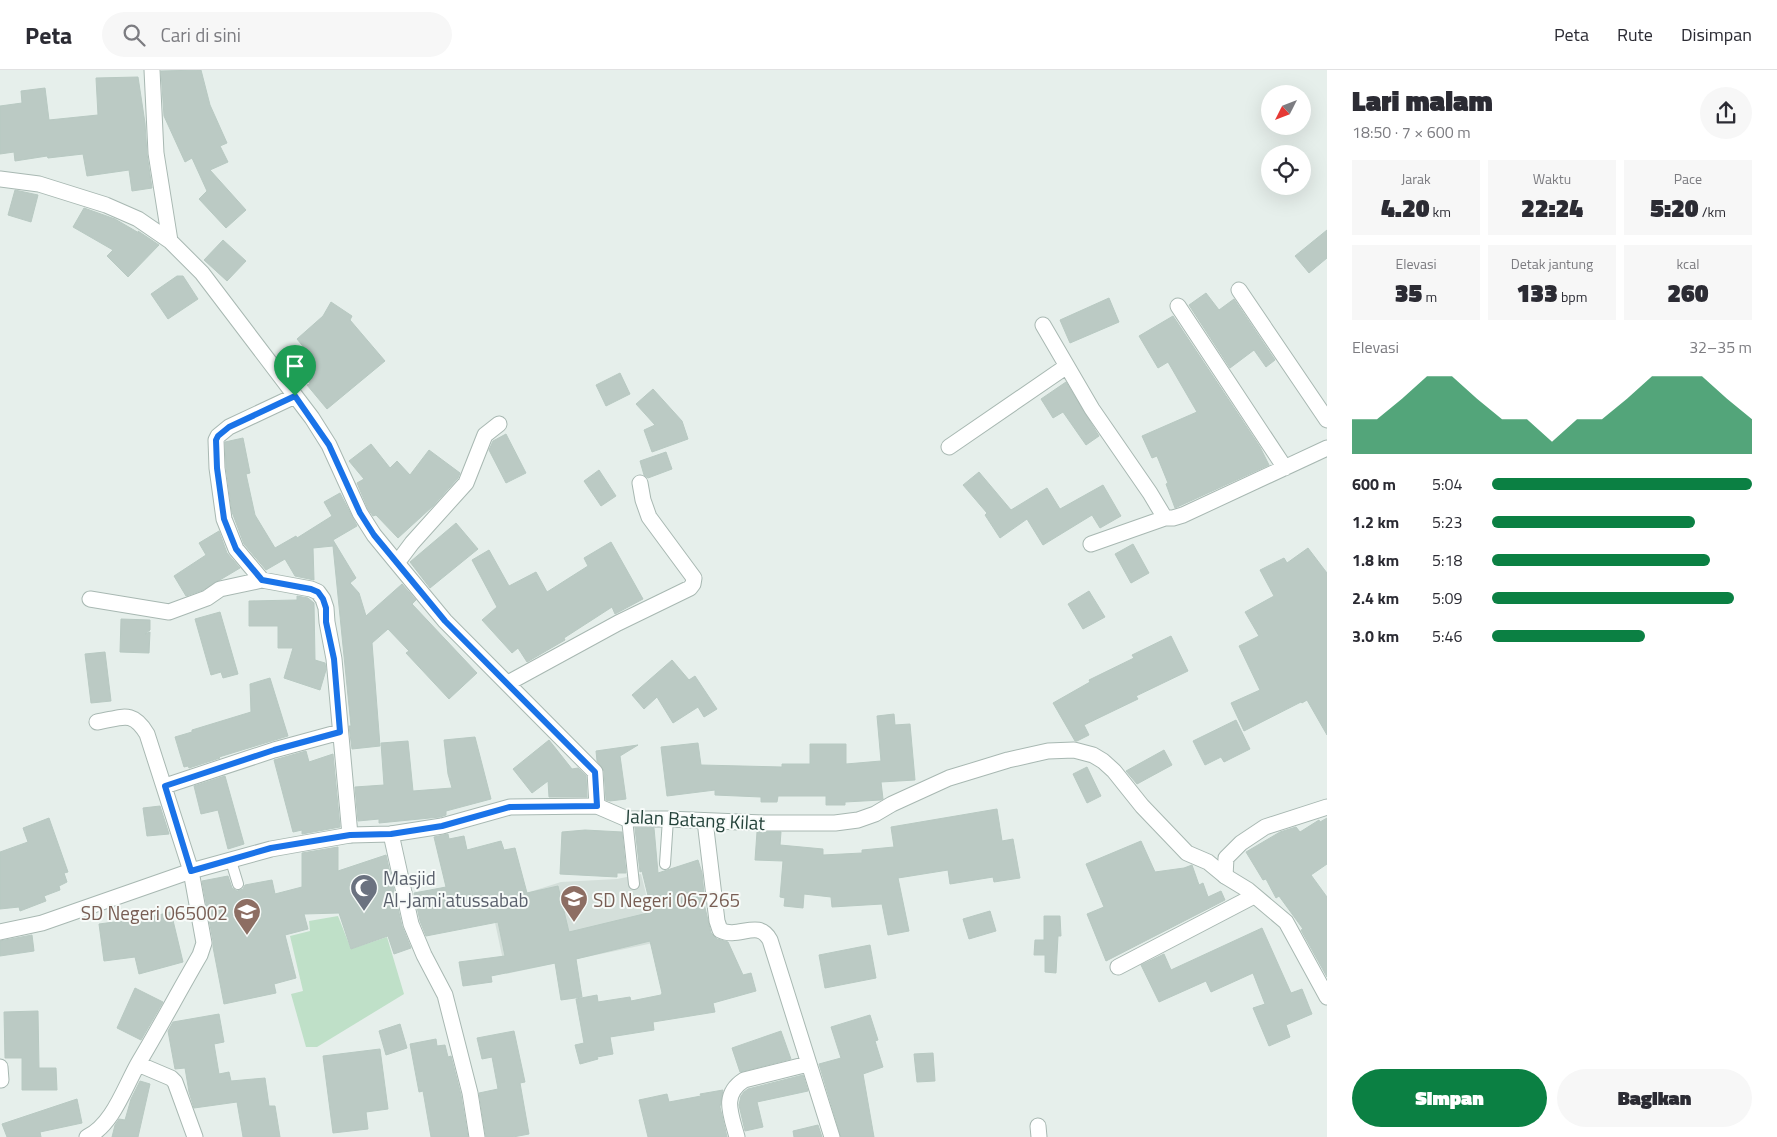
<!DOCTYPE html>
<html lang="id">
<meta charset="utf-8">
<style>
:root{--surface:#fff;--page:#f7f7f7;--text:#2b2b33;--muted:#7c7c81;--line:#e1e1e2;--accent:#0b8043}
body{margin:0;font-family:"Titillium Web",sans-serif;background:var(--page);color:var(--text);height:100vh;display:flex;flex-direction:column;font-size:19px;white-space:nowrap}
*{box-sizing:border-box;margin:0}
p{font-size:16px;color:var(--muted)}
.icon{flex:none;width:28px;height:28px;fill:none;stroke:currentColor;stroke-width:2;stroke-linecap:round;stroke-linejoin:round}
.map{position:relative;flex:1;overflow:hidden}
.side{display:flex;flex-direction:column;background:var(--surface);width:450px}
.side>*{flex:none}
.needle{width:32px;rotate:228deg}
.tools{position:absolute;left:1261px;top:15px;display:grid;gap:10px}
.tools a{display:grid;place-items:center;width:50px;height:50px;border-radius:50%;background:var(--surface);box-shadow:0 5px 20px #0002;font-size:25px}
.pin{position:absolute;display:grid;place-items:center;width:42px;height:42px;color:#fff;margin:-51px -21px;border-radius:50% 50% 50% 0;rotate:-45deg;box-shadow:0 0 5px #0007}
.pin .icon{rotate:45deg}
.round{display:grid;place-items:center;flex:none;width:52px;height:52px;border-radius:26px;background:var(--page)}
.head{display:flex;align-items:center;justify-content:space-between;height:85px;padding:0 25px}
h1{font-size:28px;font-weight:800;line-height:38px}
.stats{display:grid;grid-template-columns:repeat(3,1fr);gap:8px;height:85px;padding:5px 25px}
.stats div{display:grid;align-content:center;border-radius:0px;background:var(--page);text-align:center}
.stats b{font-size:25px;font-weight:800}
.stats small{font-size:14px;font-weight:400}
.stats p{font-size:14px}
.chart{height:140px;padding:10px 25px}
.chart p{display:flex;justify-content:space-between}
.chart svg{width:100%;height:90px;margin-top:5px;fill:var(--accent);opacity:.7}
.action{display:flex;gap:10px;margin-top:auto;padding:10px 25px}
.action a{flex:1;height:58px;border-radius:30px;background:var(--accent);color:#fff;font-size:20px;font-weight:800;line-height:58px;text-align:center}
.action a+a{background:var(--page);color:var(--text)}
ul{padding:0 25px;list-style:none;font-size:16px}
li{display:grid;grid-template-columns:80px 60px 1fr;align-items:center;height:38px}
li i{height:12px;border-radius:6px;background:var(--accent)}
header{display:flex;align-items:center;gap:30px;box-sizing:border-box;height:70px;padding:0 25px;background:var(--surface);border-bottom:1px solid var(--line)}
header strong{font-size:24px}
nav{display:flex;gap:28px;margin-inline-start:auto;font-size:18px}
.search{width:350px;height:45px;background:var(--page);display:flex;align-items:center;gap:12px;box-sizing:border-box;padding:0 18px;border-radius:28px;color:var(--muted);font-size:19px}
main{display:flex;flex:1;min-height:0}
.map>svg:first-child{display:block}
.built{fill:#d4dfda}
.green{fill:#bfe0c8}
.building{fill:#bbcac4;stroke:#b8c9c2}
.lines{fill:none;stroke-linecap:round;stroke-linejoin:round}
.service-casing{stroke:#a8b8b2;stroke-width:12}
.minor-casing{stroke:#a8b8b2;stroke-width:17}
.tertiary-casing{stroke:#a8b8b2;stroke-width:17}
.service{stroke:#fff;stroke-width:10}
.minor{stroke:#fff;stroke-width:15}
.tertiary{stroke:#fff;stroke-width:15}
.route-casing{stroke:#fff;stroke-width:10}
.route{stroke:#1a73e8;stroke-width:6}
.labels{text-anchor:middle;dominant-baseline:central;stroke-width:4;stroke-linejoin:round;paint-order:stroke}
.street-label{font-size:19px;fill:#24423a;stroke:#f7fbf9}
.worship-label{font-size:19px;fill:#5b616d;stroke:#f7fbf9;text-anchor:start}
.education-label{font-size:19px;fill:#785e54;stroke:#f7fbf9;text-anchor:start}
</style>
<header>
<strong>Peta</strong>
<div class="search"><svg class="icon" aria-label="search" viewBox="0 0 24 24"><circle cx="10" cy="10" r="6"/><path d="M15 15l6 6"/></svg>Cari di sini</div>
<nav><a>Peta</a><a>Rute</a><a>Disimpan</a></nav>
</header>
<main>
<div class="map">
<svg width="1327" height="1067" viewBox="0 0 1327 1067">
<rect width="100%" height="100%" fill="#e6efeb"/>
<path class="built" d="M641,804l17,68 -152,32 -15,-70 70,-22 56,-3z"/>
<path class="green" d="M338,846l13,33 36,-12 17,57 -87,53h-11l-15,-53 12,-3 -13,-55 20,-5 -1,-10z"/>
<path class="building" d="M201,0l9,35 17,38 -7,3 8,16 -18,8 36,40 -20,18 -27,-29 8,-8 -15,-33 -7,4 -21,-46 -3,-45z
M138,7l7,46 2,31 5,34 -20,3 -3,-21 -42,6 -4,-22 -35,4 -1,-2 -32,5 -1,-9 -14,2v-48l22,-3 -1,-12 24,-3 4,32 49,-5 -2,-37z
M15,120l23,5 -7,27 -23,-7z
M84,138l31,11 24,14 -1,-2 21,14 -31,32 -21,-21 6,-6 -40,-23z
M1327,160v28l-18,15 -14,-17z
M223,170l23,21 -19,20 -23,-21z
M177,206h6l15,23 -30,20 -17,-25z
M1206,223l13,17 15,-11 41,61 -9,7 -12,-17 -24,18 -41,-63z
M1109,228l10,24 -49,21 -10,-23z
M331,232l21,14 -2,4 35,41 -58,48 -20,-24 3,-1 -18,-21 14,-13 -9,-11 26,-23z
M1173,246l87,131 9,18 -94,43 -9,-24 2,-1 -11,-27 -5,2 -10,-22 55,-24 -29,-50 -10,6 -19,-32z
M620,303l10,21 -24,12 -10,-21z
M1066,312l33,54 -13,9 -23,-33 -10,6 -12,-19z
M653,319l29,32 6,18 -36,13 -8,-22 11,-5 -19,-21z
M506,364l20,39 -20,10 -17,-33 4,-9z
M243,368l7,35 -4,1 9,41 20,33 21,-12 1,2 35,-22 -8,-14 16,-9 17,33 -24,14 23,38 -6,5 9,10 7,23 36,-32 14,16 -4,4 65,69 -28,26 -43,-46 3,-2 -21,-22 -16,14 8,103 -28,3 -3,-23h2l-18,-180 -20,2 1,32 -19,-4 -10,-17 -19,11 -22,-26 -12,-32 -6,-45 -1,-25z
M371,374l19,24 7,-7 13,14 19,-25 31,23 -2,5 -25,28 -35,32 -22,-23 -3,1 -5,-7 -11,-26 7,-4 -15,-18z
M666,382l6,17 -24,9 -4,-3 -4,-14z
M599,400l17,26 -15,10 -17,-25z
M979,402l32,38 36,-22 13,21 43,-24 18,31 -21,12 -8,-13 -49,30 -16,-26 -27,19 -15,-23 2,-2 -24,-28z
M456,453l22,26 -48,39 -20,-26z
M219,461l8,22 13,15 -37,22 -17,6 -12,-20 32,-21 -7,-12z
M611,472l32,57 -28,15 -3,-7 -48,31 1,2 -38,22 -9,-14 -6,5 -30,-33 15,-13 -25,-47 17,-10 20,36 27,-14 11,20 41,-26 -4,-8z
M1133,474l16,29 -18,10 -16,-29z
M1308,478l19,25v162l-20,-35 -5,3 -1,-1 -57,29 -13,-28 29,-13 -21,-44 20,-10 -14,-24 29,-16 -14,-26 24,-12 3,5z
M1089,521l16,26 -22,12 -15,-25z
M297,526l11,2 6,5 1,57 10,3 1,7 -6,20 -36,-12 9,-30h-15v-22h-29v-25l48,-1z
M220,542l18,62 -15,4 -2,-6 -10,3 -16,-56z
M121,549l29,1v10l-5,4 5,-2 -1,21 -29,-1z
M1171,566l17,35 -52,25 2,3 -54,26 5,10 -12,6h-2l-22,-38 37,-21 -1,-2 45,-22 -2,-3z
M105,582l6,49 -20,2 -6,-49z
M672,590l17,20 6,-4 22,33 -13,8 -6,-10 -25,16 -16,-26 -13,12 -12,-14z
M270,608l18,58 -69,21 1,1 -31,10 -1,-2 -4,1 -9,-30 17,-5v-2l59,-18 -1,-28z
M894,644l1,11 15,-1 5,56 -34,2 2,17 -2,1 -36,2v3h-19v-9h-48l-1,6h-16v-5l-46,-2v-5l-48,6 -6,-49 37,-4 3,22 81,2v-3h28v-20h36v20l35,-3 -4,-45z
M1236,650l14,29 -26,13 -3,-5 -16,8 -12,-24z
M475,667l16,62 -45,12v4l-6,2 -61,6v-4l-21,2 -3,-34 29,-2 -3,-42 27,-2 5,50 39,-3 -4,-14 -4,-34z
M549,670l23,29 6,-1 8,8 1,21h-38l-1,-16 -16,12 -19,-24z
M638,675l-18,11 6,43 -16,2 -4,-1 -2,-29 -7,-10 -1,-10z
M1164,680l8,15 -35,19 -11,-13z
M306,681l3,11 24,-8 7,73 -38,7v-4l-9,2 -19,-72z
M1087,697l14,29 -14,7 -14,-29z
M225,706l19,68 -16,5 -10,-39 -17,4 -7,-28z
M160,736l9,28 -22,2 -4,-28z
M997,739l5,32 11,-2 7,39 -26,4 -1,-5 -43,7 -2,-14 -50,8 11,53 -21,4 -6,-31 -50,3 -1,-10 -27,-3 -1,14 -19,-2 1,-8 -5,-1 3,-36 -28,-1 2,-28h24l-1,13 43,4v6l39,-2v-3l32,-3 -3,-20z
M49,748l19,54 -4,1 3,9 -8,4 1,4 -16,6 2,5 -26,10 -1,-4 -19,2v-57l28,-10 -5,-14z
M1327,748v46l-16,11 16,22v80l-26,-47 2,-1 -24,-33 -3,2 -10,-19 -3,1 -17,-28 34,-20 16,-5 4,5 19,-12 1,2z
M635,758h19l4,45 40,-13 4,13 2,21 -2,1 9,38 6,6 11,3 15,33 8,-2 5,18 -43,12 2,9 -62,10 1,8 -44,7 3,17 -16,3 1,2 -18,5 -5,-19 9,-2 -8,-44 21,-4 1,7 32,-5 1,4 30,-6 1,-2 -12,-52 -74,18 6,38 -21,3 -6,-37 -64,13 1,6 -29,4 -4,-24 46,-6 -7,-34 -72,14 -6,-15 -6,-28 32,-6 -12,-50 14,-3 1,5 15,-3 3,14 34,-9 3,9 11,-2 12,45 31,-7 11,46 83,-20 -10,-41 -2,1z
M585,760l37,2 4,41h-9v4l-57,-3 2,-42z
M1141,771l14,31 29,-4 8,-3 7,20 4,-2 5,14 13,-6 4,9 -119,61 -19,-47 17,-7 -18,-43z
M338,777v24l48,-16 16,71 9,22 -17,6 -6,-18 -37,13 -12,-36 -35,1 4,15 -23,6 11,43 -22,6 2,9 -52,11 -11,-57v-6l-11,-60 26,-5 4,12 5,3 6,-2 2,-4 27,-5 3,14 27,-7v-34z
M990,841l6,20 -27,8 -6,-20z
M171,842l12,50 -44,12 -4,-17 -31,4 -5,-37 30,-4v2z
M1044,846h16l1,20h-3l-2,37 -11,-1v-17h-11l1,-15h9z
M1262,858l29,65 11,-4 10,25 -26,11 4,12 -21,9 -16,-38 12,-4 -12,-31 -42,19 -5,-11 -47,21 -18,-37 23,-11 7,16z
M32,865l2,16 -34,5v-15z
M870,875l6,33 -51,10 -6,-33z
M135,918l28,14 -22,38 -24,-12z
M38,941l1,57h17l1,22h-35v-32h-17l-1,-46z
M219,944l5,28 -10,2 5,30 10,-2 2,9 34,-3 4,28h6l5,31h-37l-6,-35 -43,6 -5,-16 -4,-24 -10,1 -7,-38 5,-9z
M870,945l8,25 -3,1 8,26 -20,7 11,63h-33l-22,-73 22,-6 -10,-31z
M400,954l7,24 -21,7 -7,-24z
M514,961l11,51 -5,1 9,51 -16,3h-27l-7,-44 19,-4 -6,-32 -10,2 -5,-21z
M781,961l10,28 -51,13 -8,-24z
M436,969l1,7 8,-1 3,12 3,-1 10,39 7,42h-37l-8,-46 -4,1 -9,-48z
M380,979l8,60 -22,3 2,17 -35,4 -10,-77z
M933,983l2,28 -18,1 -3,-28z
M803,1005l5,16 -51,11 6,25 -18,4 -6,-26 2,-9 3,-4 4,-3z
M140,1011l10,3 -12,53h-26l3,-12 4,-6 6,1 6,-21z
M723,1020l-3,17 7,30h-79l-9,-37 28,-6 2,8 32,-6 -1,-2z
M77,1029l5,24 -42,9 1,5h-34l-5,-13z
M818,1055l4,12h-28l-1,-6z"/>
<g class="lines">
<defs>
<path id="service" d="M627,749l7,65
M231,791l7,23
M665,794l3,-45"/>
<path id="minor" d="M152,0l4,83 14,88
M0,109l39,5 67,21 32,14 32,22 32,32 110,145 17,27 31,68 14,22 23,28 48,58 150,151 2,34
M1239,220l88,130
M1178,236l107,162
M1043,255l49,84 58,84 15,25
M949,377l118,-81
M1091,474l74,-26h8l10,-3 144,-67
M397,493l15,-20 54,-60 19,-48 14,-11
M262,510l-26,-31 -12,-30 -7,-51 -1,-28 2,-4 11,-9 66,-31
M90,529l79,13 38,-14 13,-9 42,-9 49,9 7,3 5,7 3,9 1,14 7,37 16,176
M508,613l110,-60 72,-35 3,-4 1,-6 -45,-61 -6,-17 -3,-17
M165,716l109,-36 66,-18
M705,751l12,100 3,9c19,10 38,-12 50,10l62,197
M391,764l20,90 13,31 21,40 25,98 7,44
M1225,806l1,-18 15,-15 24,-16 62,-20
M1118,897l136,-71
M138,994l33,14 4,4 20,55
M0,997l1,13
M1038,1056l1,11
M87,1067c26,-12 38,-51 52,-75 21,-35 40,-71 61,-107l4,-12 -13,-72 -44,-137c-15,-25 -25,-16 -50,-12
M737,1067c-6,-23 -16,-42 7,-57l64,-16"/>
<path id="tertiary" d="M0,862l42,-9 149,-52 80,-22 79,-14 41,-1 51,-8 68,-19 87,-1 30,13h41l95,4h72l23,-3 17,-6 17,-10 57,-26 59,-18 40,-9 26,-1 19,5 10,6 11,10 28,35 45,47 21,9 17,14 23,14 38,32 41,75"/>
</defs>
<use href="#service" class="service-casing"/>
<use href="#minor" class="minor-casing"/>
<use href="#tertiary" class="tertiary-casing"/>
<use href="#service" class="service"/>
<use href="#minor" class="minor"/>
<use href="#tertiary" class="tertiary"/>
</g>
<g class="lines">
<defs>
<path id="route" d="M295,326l34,49 31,68 14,22 71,86 150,151 2,34 -87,1 -68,19 -51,8 -41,1 -79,13 -80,23 -26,-85 109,-36 66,-18 -6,-73 -8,-37v-14l-3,-9 -5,-7 -7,-3 -49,-9 -26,-31 -12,-30 -7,-51 -1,-28 2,-4 11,-9z"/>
</defs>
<use href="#route" class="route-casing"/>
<use href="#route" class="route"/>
</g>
<defs>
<symbol id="mosque-pin" viewBox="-11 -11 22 30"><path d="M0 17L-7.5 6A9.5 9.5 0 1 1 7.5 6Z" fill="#6b7280" stroke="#f7fbf9"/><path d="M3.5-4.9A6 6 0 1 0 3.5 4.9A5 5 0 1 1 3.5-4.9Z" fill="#fff"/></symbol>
<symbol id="school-pin" viewBox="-11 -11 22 30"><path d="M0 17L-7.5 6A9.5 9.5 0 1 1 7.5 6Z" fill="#8d6e63" stroke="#f7fbf9"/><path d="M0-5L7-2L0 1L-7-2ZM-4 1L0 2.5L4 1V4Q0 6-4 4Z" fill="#fff"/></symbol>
</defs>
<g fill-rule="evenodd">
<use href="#mosque-pin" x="348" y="802" width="32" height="43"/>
<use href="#school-pin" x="558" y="813" width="32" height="43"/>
<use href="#school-pin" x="231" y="826" width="32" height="43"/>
</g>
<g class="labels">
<g class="street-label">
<text transform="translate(695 749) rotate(3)">Jalan Batang Kilat</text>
</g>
<g class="worship-label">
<text x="383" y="807">Masjid<tspan x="383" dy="22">Al-Jami'atussabab</tspan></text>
</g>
<g class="education-label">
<text x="593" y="829">SD Negeri 067265</text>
<text x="228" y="842" text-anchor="end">SD Negeri 065002</text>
</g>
</g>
</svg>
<div class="tools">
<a><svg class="needle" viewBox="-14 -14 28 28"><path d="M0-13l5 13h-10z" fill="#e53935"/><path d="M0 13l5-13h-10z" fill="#7c7c81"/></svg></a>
<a><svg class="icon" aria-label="locate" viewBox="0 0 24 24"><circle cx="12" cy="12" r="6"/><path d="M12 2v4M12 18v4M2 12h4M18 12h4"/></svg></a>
</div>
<div class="pin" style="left:295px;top:326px;background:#1e9e55"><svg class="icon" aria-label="arrive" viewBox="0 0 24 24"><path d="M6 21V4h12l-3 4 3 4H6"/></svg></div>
</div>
<section class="side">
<div class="head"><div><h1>Lari malam</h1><p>18:50 · 7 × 600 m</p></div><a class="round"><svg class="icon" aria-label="share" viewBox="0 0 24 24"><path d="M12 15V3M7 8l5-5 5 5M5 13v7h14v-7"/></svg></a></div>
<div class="stats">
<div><p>Jarak</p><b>4.20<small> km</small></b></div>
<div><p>Waktu</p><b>22:24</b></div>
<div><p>Pace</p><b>5:20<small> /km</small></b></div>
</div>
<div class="stats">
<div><p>Elevasi</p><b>35<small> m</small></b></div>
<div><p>Detak jantung</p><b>133<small> bpm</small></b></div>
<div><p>kcal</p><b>260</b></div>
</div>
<div class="chart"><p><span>Elevasi</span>32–35 m</p>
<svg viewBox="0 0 160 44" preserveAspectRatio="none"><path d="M0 44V27L10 27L20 17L30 6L40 6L50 17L60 27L70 27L80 38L90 27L100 27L110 17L120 6L130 6L140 6L150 17L160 27V44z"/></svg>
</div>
<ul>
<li><b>600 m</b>5:04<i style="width:100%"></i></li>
<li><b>1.2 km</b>5:23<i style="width:78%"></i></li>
<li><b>1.8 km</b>5:18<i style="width:84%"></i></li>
<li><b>2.4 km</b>5:09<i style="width:93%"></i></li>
<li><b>3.0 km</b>5:46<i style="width:59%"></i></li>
</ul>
<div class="action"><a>Simpan</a><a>Bagikan</a></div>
</section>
</main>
